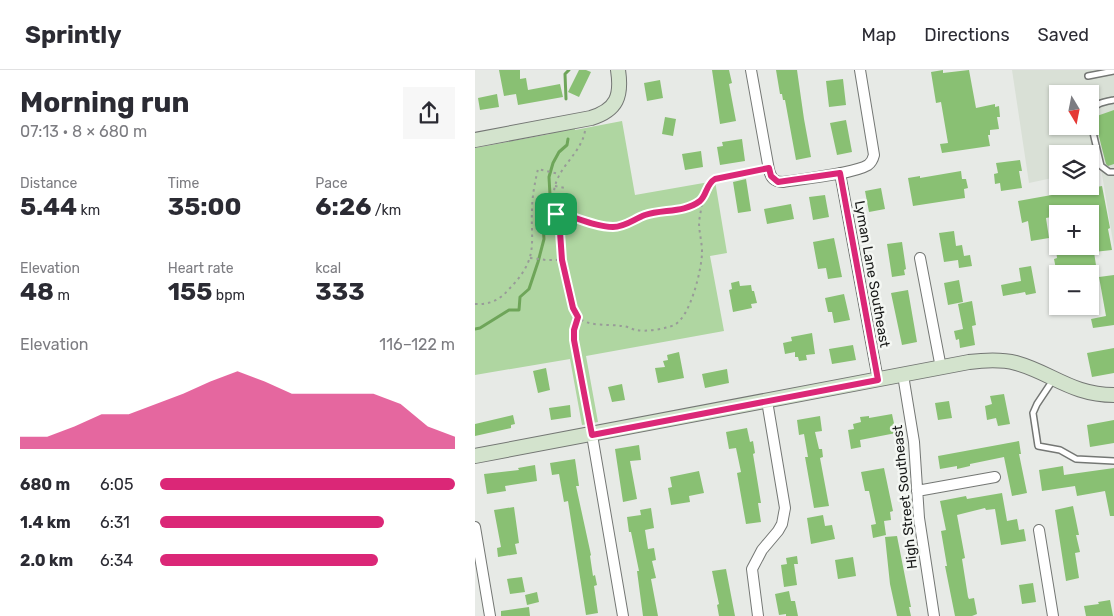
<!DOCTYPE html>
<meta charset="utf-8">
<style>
:root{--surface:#fff;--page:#f7f7f7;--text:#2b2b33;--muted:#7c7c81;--line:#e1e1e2;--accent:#db2777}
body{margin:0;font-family:Rubik,sans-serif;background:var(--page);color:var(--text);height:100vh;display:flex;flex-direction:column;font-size:19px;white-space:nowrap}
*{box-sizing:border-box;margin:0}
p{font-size:16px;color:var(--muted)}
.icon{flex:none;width:28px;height:28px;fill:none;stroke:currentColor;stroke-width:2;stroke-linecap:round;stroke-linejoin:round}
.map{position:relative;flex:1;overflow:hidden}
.panel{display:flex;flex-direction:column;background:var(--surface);width:475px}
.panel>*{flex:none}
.needle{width:32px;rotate:170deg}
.controls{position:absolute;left:574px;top:15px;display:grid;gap:10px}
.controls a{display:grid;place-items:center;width:50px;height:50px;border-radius:0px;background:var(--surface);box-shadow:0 1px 4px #0004;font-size:25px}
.pin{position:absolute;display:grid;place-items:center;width:42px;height:42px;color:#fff;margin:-21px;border-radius:10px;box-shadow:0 2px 8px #0006}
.round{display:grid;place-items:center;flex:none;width:52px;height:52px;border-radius:0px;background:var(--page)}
.summary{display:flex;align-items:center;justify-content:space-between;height:85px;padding:0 20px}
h1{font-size:28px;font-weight:700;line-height:38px}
.stats{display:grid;grid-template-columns:repeat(3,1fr);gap:8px;height:85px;padding:5px 20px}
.stats div{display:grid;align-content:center}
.stats b{font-size:25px;font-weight:700}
.stats small{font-size:14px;font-weight:400}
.stats p{font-size:14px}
.chart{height:140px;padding:10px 20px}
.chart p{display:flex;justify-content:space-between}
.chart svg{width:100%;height:90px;margin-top:5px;fill:var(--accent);opacity:.7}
ul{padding:0 20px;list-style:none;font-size:16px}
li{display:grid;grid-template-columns:80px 60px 1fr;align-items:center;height:38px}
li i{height:12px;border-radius:6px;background:var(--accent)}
header{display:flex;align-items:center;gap:30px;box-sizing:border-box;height:70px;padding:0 25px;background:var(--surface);border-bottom:1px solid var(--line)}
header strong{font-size:24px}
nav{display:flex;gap:28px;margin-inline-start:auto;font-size:18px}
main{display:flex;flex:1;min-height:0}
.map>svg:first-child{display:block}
.built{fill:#d9e0d6;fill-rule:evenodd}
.green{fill:#afd6a1}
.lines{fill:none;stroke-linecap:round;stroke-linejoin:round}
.stream{stroke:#6ea559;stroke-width:3}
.building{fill:#89c073}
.lane-casing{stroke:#747774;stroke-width:8}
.street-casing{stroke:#747774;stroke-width:12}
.secondary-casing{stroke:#747774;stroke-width:16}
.path{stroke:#989b98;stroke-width:2;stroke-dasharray:2.5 4;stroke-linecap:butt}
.lane{stroke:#fff;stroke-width:5}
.street{stroke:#fff;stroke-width:10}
.secondary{stroke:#d3e3cd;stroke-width:14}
.route-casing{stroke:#fff;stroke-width:10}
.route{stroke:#db2777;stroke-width:6}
.labels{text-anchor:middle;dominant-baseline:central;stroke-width:5;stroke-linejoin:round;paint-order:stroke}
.street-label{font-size:14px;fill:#181918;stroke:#f4f7f3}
</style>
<header>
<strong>Sprintly</strong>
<nav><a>Map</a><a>Directions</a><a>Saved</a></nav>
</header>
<main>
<section class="panel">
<div class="summary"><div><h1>Morning run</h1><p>07:13 · 8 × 680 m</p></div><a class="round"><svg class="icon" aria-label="share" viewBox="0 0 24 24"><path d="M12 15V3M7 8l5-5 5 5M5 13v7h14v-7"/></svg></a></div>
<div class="stats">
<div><p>Distance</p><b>5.44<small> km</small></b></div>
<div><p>Time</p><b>35:00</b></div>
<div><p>Pace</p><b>6:26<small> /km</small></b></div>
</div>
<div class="stats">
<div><p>Elevation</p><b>48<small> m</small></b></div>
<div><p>Heart rate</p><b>155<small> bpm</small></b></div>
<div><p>kcal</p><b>333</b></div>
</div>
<div class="chart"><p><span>Elevation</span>116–122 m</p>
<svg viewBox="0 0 160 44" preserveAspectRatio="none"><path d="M0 44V38L10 38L20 33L30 27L40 27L50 22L60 17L70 11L80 6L90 11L100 17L110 17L120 17L130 17L140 22L150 33L160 38V44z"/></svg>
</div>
<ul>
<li><b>680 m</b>6:05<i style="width:100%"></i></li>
<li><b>1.4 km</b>6:31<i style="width:76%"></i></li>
<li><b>2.0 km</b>6:34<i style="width:74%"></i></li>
</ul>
</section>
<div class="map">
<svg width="639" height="546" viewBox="0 0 639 546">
<rect width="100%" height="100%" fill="#e7eae6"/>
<path class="built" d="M537,0h102v178l-13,-80 -11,2v-16h-33v23l-28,6zM582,24h33v32h-33z"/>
<path class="green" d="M147,51l13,74 80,-14 12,72 -17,3 14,75 -138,25 12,66 -16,3 -12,-66 -95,16v-227l75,-14 1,-4 24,-4v4z"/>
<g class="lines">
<path class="stream" d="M91,29l-1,-25 4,-4
M0,259l5,-1 29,-18h10l1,-13 9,-8 9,-27 6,-23 -2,-28 8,-16 -1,-18 4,-14 6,-11 8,-7 1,-6"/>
</g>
<path class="building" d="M24,0h21v9l6,-1 2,12 32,-6 3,13 -45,8 -2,-11 -12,2z
M104,0h7l5,2 -12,25 -11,-5z
M237,0h17l3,13 -3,1 7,37 -16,3z
M301,0h21l7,49 7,38 -15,3 -11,-60h-2l-1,-6h-2z
M468,0v3l26,-3 7,38 19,-4v3l4,-1 1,11h-3l2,12 -9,1v5h-2l2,11 -48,7 -2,-9 8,-1 -7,-41 -5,1 -5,-31z
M368,9l3,26 -17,2 -3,-26z
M185,10l3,18 -16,3 -3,-18z
M22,24l2,13 -19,3 -2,-12z
M639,40v54l-6,2 -2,-2 -12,-47z
M190,47l11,2 -3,17 -11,-2z
M371,50l6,32 -15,3 -7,-32z
M267,69l3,22 -25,4 -3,-18 6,-1 -1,-4z
M226,81l2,16 -18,3 -3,-16z
M545,90l2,11h-3l3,17 -21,3 -1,-8 -5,1 -1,-10 4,-1 -2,-10z
M486,101l1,8h4l2,9 -4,1 1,9 -52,8 -5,-28 12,-2v2z
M271,109l5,32 -13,2 -5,-31z
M627,116l8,42 -2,1 4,21 -18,2 3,20 -11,2h-29l-3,-15 3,-1 -1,-8 17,-4h17v-35l-16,3h-17v2l-11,2 3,20 -18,3 -3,-20 -6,2 -4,-22z
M406,118l4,21 -16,3 -4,-21z
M350,125l4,22 -16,3 -4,-23z
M316,134l3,15 -27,5 -3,-15z
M479,161l2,15 6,-1 2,11 6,-1 2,11 -13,2 -1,-8 -14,2 -5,-29z
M359,168l8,39 -14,2 -2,-11 -8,1 -5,-27z
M427,172l4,27 -2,1 1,5 -13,2 -5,-33z
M556,196l5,27 -10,2 -1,-3 -22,4 -2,-11 20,-4 -2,-13z
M639,205v50l-21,3 -2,-9 15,-3 -7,-39z
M484,210l4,22 -15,3 -4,-22z
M264,211l1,5 11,-1 1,6h2l3,12 -6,1 1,4 -19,4 -4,-22 3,-1 -1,-6z
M433,220l9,52 -15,3 -11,-52z
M369,224l6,26 -16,3 -2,-11h-4l-3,-14z
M497,231l4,24 -4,1 3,19 -15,3 -1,-9 -3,1 -2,-9 9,-2 -5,-25z
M337,263l3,21 -9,1 1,5 -8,1 -1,-4h-3v-5l-10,2 -2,-11 9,-2 -1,-4z
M378,275l3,15 -24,4 -3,-15z
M639,278v25l-22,4 -5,-24z
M204,282l5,26 -26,5 -3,-15 10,-1 -2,-6 5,-1 -1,-5z
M71,298l4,22 -12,3 -5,-22z
M252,299l2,14 -24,5 -3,-14z
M147,314l3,16 -13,2 -4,-15z
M529,324l6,30 -12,2 -2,-8 -9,2 -2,-14 7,-2 -2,-8z
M474,331l3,17 -14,2 -3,-17z
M95,335l1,12 -20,3 -2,-12z
M417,344l4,19 -36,7 1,7 -10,2 -3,-19 6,-1 -1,-5 8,-2 -1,-5 9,-1v2z
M38,345l2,9 -4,1v3l-36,8v-12z
M345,346l2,15 -7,1 4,17h3l1,8 -3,1 9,48 -15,2 -9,-51h3l-4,-23 -5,1 -2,-15z
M639,350v23l-24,4 -3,-22z
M272,358l3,14 3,-1 2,12 -2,1 8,49h-3l3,19 -15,2 -9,-51 4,-1 -5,-24 -7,1 -3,-17z
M544,371l2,13h-2l8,39 -15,3 -8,-39 -34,7v2l-13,3v-3l-17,3 -2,-13z
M164,375l2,15 -11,1 7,38 -14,3 -8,-53z
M100,389l4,27h-3l15,69 -1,1 3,20 2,-1 2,10 -3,1 4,27 -12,2 -18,-114 -4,1 -5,-28 -7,1 -2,-12z
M60,395l2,16 -32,5 1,5 -19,3 -3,-20 35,-4 -1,-2z
M588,396l1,9 50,-7v48h-4l-5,-25 -28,5 -2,-10 -33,5 -3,-21z
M409,398l9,43 -3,1 1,8 -7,1 2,14 -13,3 -2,-13 5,-1 -7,-33h-4l-4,-19z
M224,401l5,22 -15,3 1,6 -19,3 -3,-17 4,-1 -2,-10z
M527,423l5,28 10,-2 2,11 5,-1 2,12 -25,4 -6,-36 -9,1 -1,-2 -28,7 8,43 -3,1 6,38 1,2 5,-1 3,16 -5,2h-17l-10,-50h2l-6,-35 5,-1 -6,-29 26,-5 1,3z
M598,436l6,29h-3l4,17 -5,1 4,25 -13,3 -11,-71z
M39,437l5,36 -4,1 2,10 -19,3 -1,-9 4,-1 -7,-37z
M176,438l3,20 -9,2 3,19 6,-1 2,12 -4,1 4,17 -5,1 7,37h-15l-6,-45h2l-8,-39h-2l-2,-15 14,-2 -1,-5z
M348,445l2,11 7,-1 3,14 -24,5 -4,-26z
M422,466l14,71h-2l2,9h-14l-7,-32 -5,-47z
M322,486l1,8h-4l3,21 -13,2 -3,-22 6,-1 -1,-6z
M378,487l3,19 -18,3 -3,-19z
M251,499l9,47h-16l-2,-11 2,-1 -7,-33z
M47,507l3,15 -15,2 -3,-15z
M558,513l3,19 -14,2 -3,-19z
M314,521l2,10h4l3,15h-12v-2l-7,1 -4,-21z
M62,522l2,10 -12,3 -2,-10z
M635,530l3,16h-27l-2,-10 15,-2 -1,-2z
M54,537l1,9h-29v-5z"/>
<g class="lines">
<defs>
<path id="lane" d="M613,6l26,-5
M615,45c4,-12 13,-13 24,-15
M615,50l11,46 8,6h5
M578,310l-16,24 -4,9 5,33 22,4 16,9 38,2"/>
<path id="street" d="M276,0l18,100c2,8 5,12 14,12 19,-3 70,-8 85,-17 4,-3 5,-6 6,-10l-14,-85
M365,103l38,207
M445,188l21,110
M428,305l11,67 5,76 15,98
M117,365l31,181
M442,421l78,-14
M0,457l15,89
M564,460l14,86
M283,546l-6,-47 10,-19 16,-19 4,-7 3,-16 -18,-107"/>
<path id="secondary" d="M0,70l116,-22c26,-8 31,-22 27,-48
M0,386l494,-94c16,-2 32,-3 47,1 36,10 56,32 98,32"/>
</defs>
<use href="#lane" class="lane-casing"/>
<use href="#street" class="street-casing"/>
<use href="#secondary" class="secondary-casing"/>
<path class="path" d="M110,61c-4,23 -28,36 -31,60 -2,14 3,27 6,41 2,9 1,18 2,27 2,10 10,51 16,58 9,10 31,7 44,9 5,0 9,3 14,4 10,2 29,-1 38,-5 16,-7 28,-56 28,-73 0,-10 -3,-20 -3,-30 1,-8 3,-15 3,-22
M80,116l10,2
M86,142l2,-7
M81,144l5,-1 45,13h17l25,-12 41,-7 13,-7 7,-16 6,-5 43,-9
M55,188l16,2h16
M0,234c14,1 25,-4 34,-15 9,-9 17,-19 21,-32 4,-15 1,-31 2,-46 0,-15 3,-29 6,-42l21,5
M103,247l-4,13v10l16,83"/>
<use href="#lane" class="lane"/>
<use href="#street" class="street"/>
<use href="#secondary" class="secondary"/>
</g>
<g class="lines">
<defs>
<path id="route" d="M294,98l2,8 7,6 62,-9 38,207 -286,55 -18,-95v-10l4,-13 -5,-9 -11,-48 -2,-28 -4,-18 5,-1c16,5 35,14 52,14 12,0 21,-8 32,-12 18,-6 39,-2 55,-14 7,-6 6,-17 15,-22z"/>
</defs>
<use href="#route" class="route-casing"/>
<use href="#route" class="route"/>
</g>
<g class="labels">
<g class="street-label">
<text transform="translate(397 204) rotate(80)">Lyman Lane Southeast</text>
<text transform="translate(430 427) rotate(-96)">High Street Southeast</text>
</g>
</g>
</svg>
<div class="controls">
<a><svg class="needle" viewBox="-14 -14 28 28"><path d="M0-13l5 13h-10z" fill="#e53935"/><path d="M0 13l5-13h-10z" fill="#7c7c81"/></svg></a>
<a><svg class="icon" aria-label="layers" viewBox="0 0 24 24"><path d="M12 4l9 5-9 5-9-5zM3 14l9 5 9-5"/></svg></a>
<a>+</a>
<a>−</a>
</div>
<div class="pin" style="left:81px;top:144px;background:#1e9e55"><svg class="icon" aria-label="arrive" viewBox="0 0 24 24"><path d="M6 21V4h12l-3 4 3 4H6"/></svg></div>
</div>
</main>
